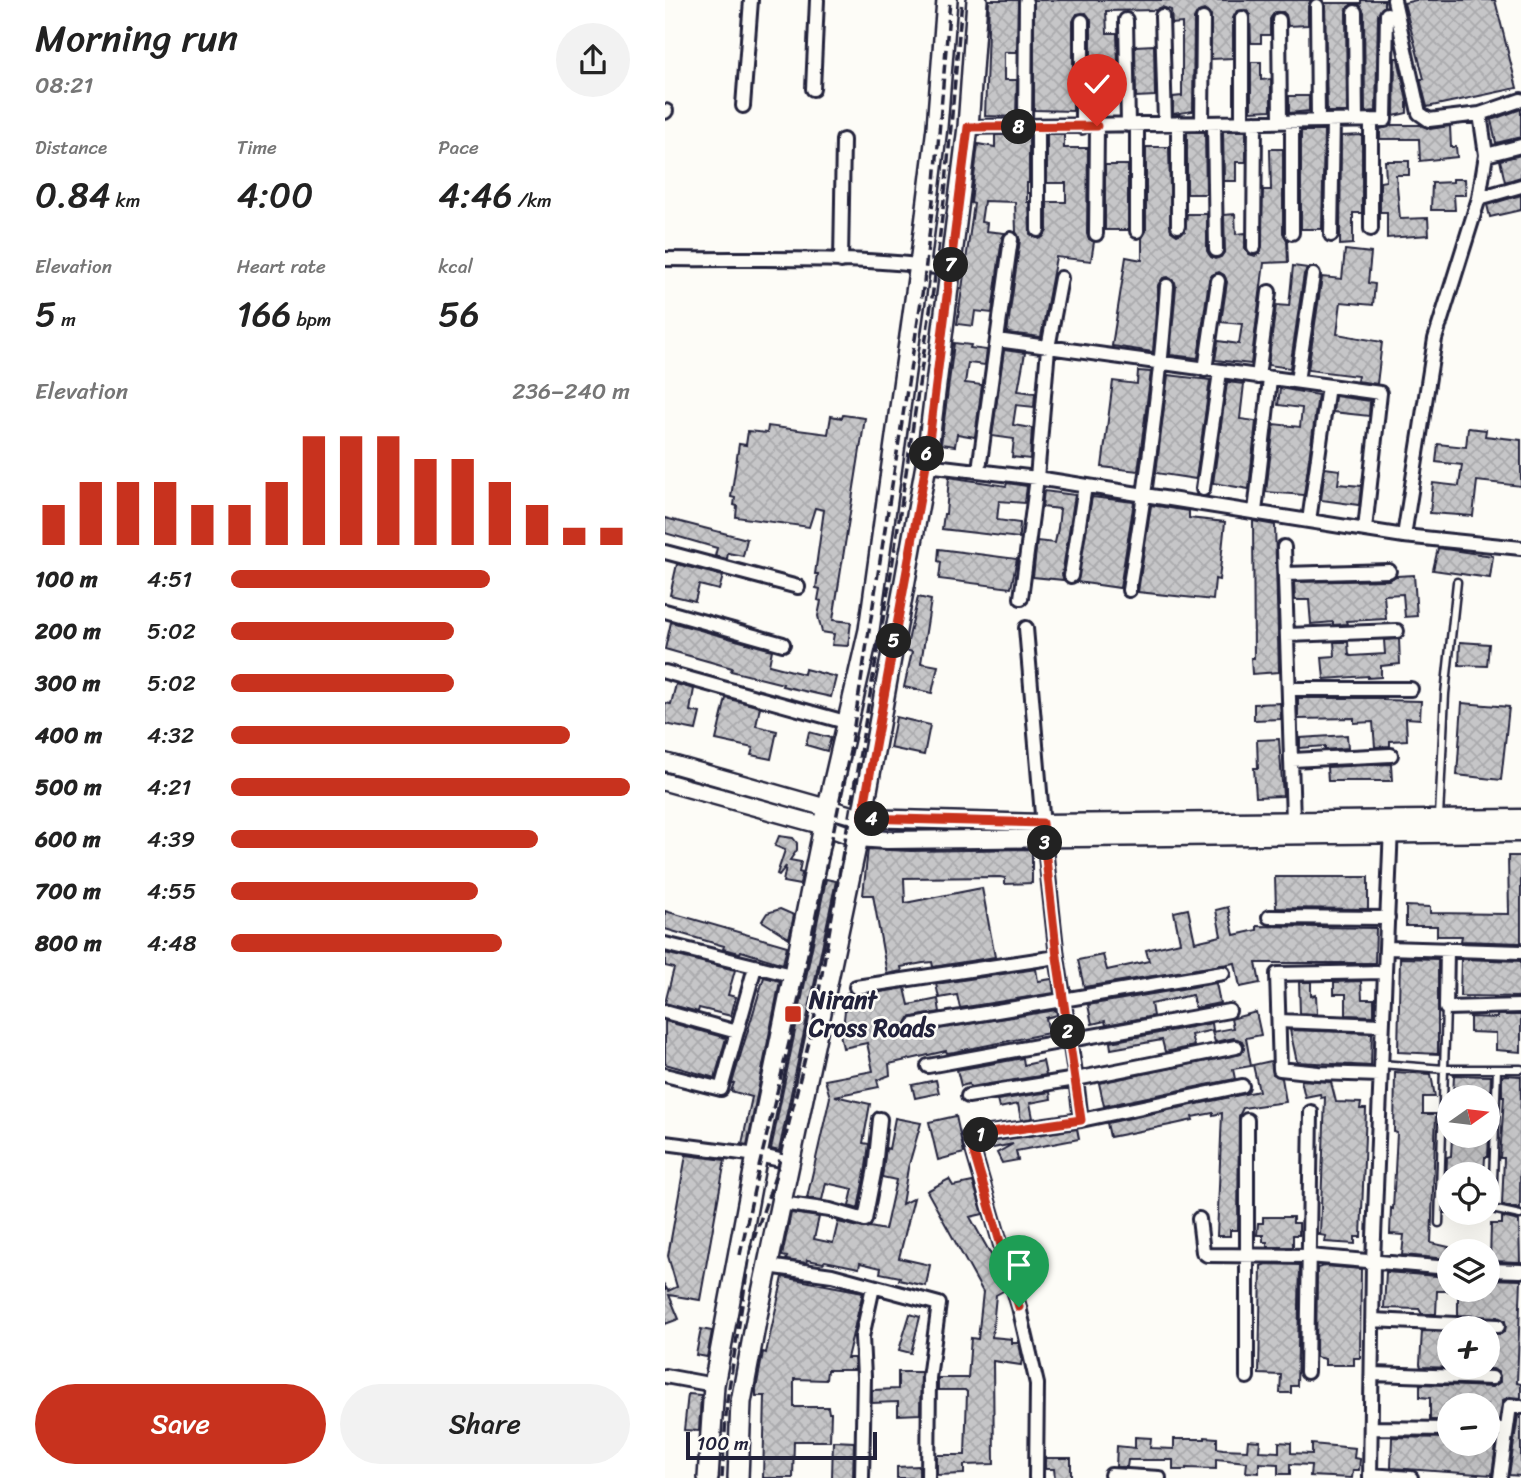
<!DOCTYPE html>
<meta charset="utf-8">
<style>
:root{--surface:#fff;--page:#f2f2f2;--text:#222;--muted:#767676;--accent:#c8321e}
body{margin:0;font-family:Sriracha,sans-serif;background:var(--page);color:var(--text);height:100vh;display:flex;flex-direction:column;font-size:26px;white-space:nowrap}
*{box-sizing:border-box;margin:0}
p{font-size:23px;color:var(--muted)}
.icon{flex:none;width:38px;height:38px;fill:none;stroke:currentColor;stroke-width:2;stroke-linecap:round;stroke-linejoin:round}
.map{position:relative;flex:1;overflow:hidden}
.details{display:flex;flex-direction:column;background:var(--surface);width:665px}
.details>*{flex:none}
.needle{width:46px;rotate:76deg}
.controls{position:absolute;left:772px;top:1085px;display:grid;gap:14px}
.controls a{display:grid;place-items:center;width:63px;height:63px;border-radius:50%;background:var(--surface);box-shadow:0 7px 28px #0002;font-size:35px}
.scale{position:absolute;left:21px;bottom:18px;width:191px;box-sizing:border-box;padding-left:7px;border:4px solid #22223b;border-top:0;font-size:19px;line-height:24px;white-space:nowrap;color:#22223b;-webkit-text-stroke:5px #fdfcf7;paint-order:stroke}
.pin{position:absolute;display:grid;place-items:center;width:60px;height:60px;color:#fff;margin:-72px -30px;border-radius:50% 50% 50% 0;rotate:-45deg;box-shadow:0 0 7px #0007}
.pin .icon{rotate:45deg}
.km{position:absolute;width:35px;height:35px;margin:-18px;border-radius:50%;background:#222;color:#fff;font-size:19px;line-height:35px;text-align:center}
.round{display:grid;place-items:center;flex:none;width:74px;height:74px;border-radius:37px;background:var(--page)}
.summary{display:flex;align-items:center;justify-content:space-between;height:119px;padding:0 35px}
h1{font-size:38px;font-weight:600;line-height:52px}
.stats{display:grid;grid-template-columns:repeat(3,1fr);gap:10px;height:119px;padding:7px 35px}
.stats div{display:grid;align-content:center}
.stats b{font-size:35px;font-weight:600}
.stats small{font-size:19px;font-weight:400}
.stats p{font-size:19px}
.chart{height:196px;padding:14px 35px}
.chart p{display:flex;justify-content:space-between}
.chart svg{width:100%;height:126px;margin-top:7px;stroke:var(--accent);stroke-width:6}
.button{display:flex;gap:14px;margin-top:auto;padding:14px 35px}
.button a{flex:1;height:80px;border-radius:42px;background:var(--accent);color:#fff;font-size:28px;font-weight:600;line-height:80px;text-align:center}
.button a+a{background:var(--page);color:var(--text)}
ul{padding:0 35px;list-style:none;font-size:23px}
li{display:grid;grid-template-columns:112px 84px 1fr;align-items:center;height:52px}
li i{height:18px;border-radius:9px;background:var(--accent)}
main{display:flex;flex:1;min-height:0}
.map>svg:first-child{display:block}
.building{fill:url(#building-cross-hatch);stroke:#22223b;stroke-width:2}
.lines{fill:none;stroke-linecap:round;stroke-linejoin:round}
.service-casing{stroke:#22223b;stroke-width:11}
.minor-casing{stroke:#22223b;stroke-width:18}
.tertiary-casing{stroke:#22223b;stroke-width:21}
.secondary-casing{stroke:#22223b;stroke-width:24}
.service{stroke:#fdfcf7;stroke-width:6}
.minor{stroke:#fdfcf7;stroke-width:12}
.tertiary{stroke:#fdfcf7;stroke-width:16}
.secondary{stroke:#fdfcf7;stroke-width:19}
.rail{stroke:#22223b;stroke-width:3.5;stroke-dasharray:10 5;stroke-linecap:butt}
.route-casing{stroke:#fff;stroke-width:14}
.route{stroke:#c8321e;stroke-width:9}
.poi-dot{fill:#c8321e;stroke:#fdfcf7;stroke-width:2.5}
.labels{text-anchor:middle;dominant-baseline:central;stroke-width:5;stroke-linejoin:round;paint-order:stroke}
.poi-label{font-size:24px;font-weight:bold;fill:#22223b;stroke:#fdfcf7;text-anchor:start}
</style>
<main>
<section class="details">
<div class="summary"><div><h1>Morning run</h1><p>08:21</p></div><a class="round"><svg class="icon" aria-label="share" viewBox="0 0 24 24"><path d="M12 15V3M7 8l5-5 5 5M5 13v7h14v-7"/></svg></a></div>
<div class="stats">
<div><p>Distance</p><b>0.84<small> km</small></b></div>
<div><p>Time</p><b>4:00</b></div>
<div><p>Pace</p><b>4:46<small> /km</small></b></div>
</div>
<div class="stats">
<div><p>Elevation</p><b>5<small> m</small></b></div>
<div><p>Heart rate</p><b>166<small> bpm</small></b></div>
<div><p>kcal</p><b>56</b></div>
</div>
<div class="chart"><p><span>Elevation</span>236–240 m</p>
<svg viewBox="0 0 160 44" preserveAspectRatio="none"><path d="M5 44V30M15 44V22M25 44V22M35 44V22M45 44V30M55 44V30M65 44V22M75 44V6M85 44V6M95 44V6M105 44V14M115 44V14M125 44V22M135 44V30M145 44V38M155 44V38"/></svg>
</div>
<ul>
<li><b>100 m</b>4:51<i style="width:65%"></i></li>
<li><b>200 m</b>5:02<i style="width:56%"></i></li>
<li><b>300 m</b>5:02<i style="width:56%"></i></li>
<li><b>400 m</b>4:32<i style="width:85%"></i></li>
<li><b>500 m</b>4:21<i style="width:100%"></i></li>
<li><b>600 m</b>4:39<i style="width:77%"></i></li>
<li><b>700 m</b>4:55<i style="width:62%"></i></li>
<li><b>800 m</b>4:48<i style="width:68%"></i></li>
</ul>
<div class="button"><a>Save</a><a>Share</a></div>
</section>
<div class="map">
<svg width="856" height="1478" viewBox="0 0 856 1478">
<defs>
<pattern id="building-cross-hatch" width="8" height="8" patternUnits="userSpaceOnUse" patternTransform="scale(1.75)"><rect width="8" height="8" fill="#c6c6c8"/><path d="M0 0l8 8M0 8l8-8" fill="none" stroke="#aaaaad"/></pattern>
</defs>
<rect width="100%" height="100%" fill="#fdfcf7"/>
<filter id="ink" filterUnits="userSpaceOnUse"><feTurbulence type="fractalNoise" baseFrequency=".0143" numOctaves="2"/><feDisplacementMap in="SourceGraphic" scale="14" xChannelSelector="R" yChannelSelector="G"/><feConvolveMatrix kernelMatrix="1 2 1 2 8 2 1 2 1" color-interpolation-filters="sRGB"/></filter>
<g filter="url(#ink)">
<path class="building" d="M324,0h29l-1,52h-13v28h13l-1,37 -31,-1z
M369,0h277l-3,6v19l-20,1 -2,-11 -3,-3h-8l-5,7v16h-9v8h-10l-1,-29 -4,-4 -9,1 -4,7v40l-22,1v-44l-7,-5 -6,2 -4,7 -1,92 -20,3v-17l9,-1v-73l-10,1 -1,-14 -9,-3 -6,3 -50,1 1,22h10l2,65h-10l-1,-28h-17v-50l-5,-7 -9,1 -4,7v90l-39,-1z
M696,0h23v6l-6,8 -2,97 -11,1 -1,-100 -4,-7 -6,-2 -6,4 -2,5 1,100h-20l-2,-109h36z
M751,0h79l22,88 -90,19 -7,-28h4l-20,-76z
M489,45l1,51 -19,1 -1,-51z
M730,58h3l9,43v12l-13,3z
M586,62h10v18l10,-1v31l-20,1z
M624,96h20v15l-20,2z
M856,109v28l-25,6 -5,-23z
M727,125h28l10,4 20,-3 1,21h5l1,10 -37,4 -1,-22h-39v-10z
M558,131h23v31h-10v19h-12z
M636,131h23l-2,98h-21z
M522,132h18l1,62h-19z
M382,134h17v14h24l-1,86 2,5 5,3 -3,19 -35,-4 -15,80 -34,-4 13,-93 -4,-8 -1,-30 -31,-1 -3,21 6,1 -1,8 19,2 -3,5 -10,75 -17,-2 -2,15 -16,-2 17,-120 -3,-1 7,-59 17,3v-12h34v48h-2v19h2l1,32 9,5 4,-2 4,-6v-29h19v-19h-19z
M697,135v78h-9v31l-13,1 1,-109z
M481,147h23l2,84 6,4 8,-4 2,-17h20v37l4,6 4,2 6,-2 4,-6 -1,-36 11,-1 1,20 9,-1v15l4,6 6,2 6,-4 2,-62h8l-1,-41h13v84l4,7 1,22 -24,1 -13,101 -36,-4 3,-19 21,3 3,-20 -21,-2 6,-40 -3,-7 -5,-3 -7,3 -3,5 -11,78 -28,-3 6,-68 -1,-5 -7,-5 -5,1 -5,7 -5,67 -41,-6 14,-89 16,3v-22l4,-7z
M856,155v22l-16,5 -5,-22z
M720,161h24v14h-13l4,44 28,-1 1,17 -42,3v-26h-7v-30l6,-1z
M440,165h23v65h-23z
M788,179h12l1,16h-12l1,15h-24l1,-27 21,-1z
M856,195v15l-31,7 -3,-12z
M680,250l26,3 -3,30 7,1 -2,21 -32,-3 -4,32 45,8 -5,42 -20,-3 1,-5 -50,-6 14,-93 20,2z
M628,266l15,2 -4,6 -14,94 -22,-3 8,-60 13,1z
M289,343l17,2 -1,3 17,2 -2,15 -17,-2 -3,20 17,2 -7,52 -18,-3 -2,12 -14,-2z
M339,350l21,3 -7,38 17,2 -1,14 -18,-2 -3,20 19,3 -2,31 -18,-2 2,-18 -22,-3z
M473,371l13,1 -13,99 -36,-4 11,-86 24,3z
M503,375l42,5 -14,99 -40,-6z
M562,382l17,2 -4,35 16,2 -7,68 -36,-6z
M615,388l38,7 -14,100 -38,-3 8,-68 26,3 2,-19 -24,-3z
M670,396l35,5 -1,15 -36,-4z
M178,415l22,3 -32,202 18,2 -3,24 -16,-1 2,-11 -12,-2 -4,-16 3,-15 -3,-1 2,-11 -4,-1 2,-14h-3l9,-64 -9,-2 -6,19 -73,-10 1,-11 -3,-1 1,-7 -4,-1 8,-53 7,1 2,-14 19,2 1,-7 60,8 3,-18 11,2z
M803,428l18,2 -1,6 36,4v46l-44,-5 -4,35 -43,-3 3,-30 26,3 3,-21 -26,-3 2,-18 28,3z
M660,468l15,2 -2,14 23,2 -2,19 -38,-5z
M284,477l57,9 1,-3 20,3 -2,17 -26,-2 -2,19 23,3 -1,15 -77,-9 2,-15h2z
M379,491l31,4 -13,80 2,5 -31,-3 4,-36 18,2 3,-15 2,-19 -18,-2z
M427,497l42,5 -14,86 -43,-6z
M486,505l38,6v7l36,4 -6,58 -4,-1 -2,21 -75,-8z
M0,518l82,21 -4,17 -15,-3 -1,6 -12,-3 2,-8 -52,-15z
M588,521l22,4 4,147 -27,2 -1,-16h3z
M773,548l55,8 -3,22 -57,-8z
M274,549l78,10 -6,29 -72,-9 2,-17 -3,-1z
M12,564l46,12 -4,14 -20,-5 -4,16 -25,-6z
M749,575l3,41 -12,1 -2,-23 -19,1 2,24 -40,2 1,3 -14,1v-3l-22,2 -2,-24h-14l-1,-18 95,-2 7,-4z
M253,597l13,3 -10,63 17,3 -6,27 -28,-6 8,-35 -6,-2z
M6,622l101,28 -3,15 35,9 1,-5 31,8 -5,20 -49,-11 1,-2 -52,-13 1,-3 -67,-19z
M734,639l1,25 -19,2v11l-13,1v-2l-44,3 -2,-22 13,-1 -1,-14h14l1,13 2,1 34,-2 -1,-14z
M795,642l29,2 -2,22 -28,-1z
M11,684l18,5 -4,22 10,2 -4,17 -31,-6v-21l6,1z
M61,698l34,9 -4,19 21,5 -6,28 -20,-4 2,-7 -37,-8z
M633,698h85v2l38,1 -1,18 -14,-1 1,22 -17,1v5l-15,1 -2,-25 -19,1v-5l-56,1z
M615,703l1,16 -27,1v-16z
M797,703l47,4 -8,73 -44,-5z
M231,717l34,8 -6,30 -34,-7z
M144,732l22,6 -4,13 -21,-6z
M682,735l1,13 -23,2v-4l-25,2v-10z
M614,739l4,57 -27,1 -2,-29h4l-1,-28z
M726,764l1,17h-64l-1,-14z
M114,836l14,2 4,5v7l-7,10 11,2 -2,10 3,1 -2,12 -17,-3 3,-16 -7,9 -2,-1 8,-24 -10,-4z
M203,849l43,2 121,-2v34l-27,1v-6l-5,-1 -96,1 1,25 77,-15 13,69 -62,10 -1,-5 -9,1 -22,4 1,4 -15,3 -14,-79h-10z
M843,856h13v87l-60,-2 1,-5h-25v-10h-31v-20l24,1v6l79,1z
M610,877h93v32l-92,-1z
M161,879l10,2 -57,270 -8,-2z
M563,907l6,28 23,-5v-4l119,2 -1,35h-119l4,20 -20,4 -5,-24 -151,24 -6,-27 25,-5 4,15 42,-9 -3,-11 34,-8 -6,-30 14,-3 7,33 26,-6 -5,-26z
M115,909l14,6 -5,23 -27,-17 5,-8z
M0,911l122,35 -4,18 -42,-13 -1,2 -17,-4 1,-3 -59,-17z
M0,953l70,17 -7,25 8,2 -5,19 -32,-8 -1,4 -33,-9 9,-35 -9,-2z
M735,958l38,1v95l-40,-2z
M796,959l60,2v36l-61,-1z
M371,969l2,12 14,-2 2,14 -94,15 -3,-13 -18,3 -3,-14z
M99,977l16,4 -33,164 -5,-1 10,-47 -21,-6 3,-8h-2z
M696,981l1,18h12v17l-28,-1v-21h-12v-12z
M634,982h12v14l5,-1 1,19 -17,-1z
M551,983l4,20 -25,5 -3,-13 -41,9 2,12 -47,9 -1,-4 -13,3 -4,-19z
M240,988l4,17 29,-6 2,13 -31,6 -4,8 7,7 144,-23 1,5 -11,3 3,15 -95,19 -7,1 -1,-2 -57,13 1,11 -13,5 2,7 -44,9 35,8 -7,39 6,1 -3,23 -8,42 -9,-3 4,-17 -27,-6 -4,17 -15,-2 23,-101 -5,-17 48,-9 -6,-28 -24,5 -4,-19 4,-1 4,-35 10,3z
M591,1012l5,23 -15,3 5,28 -18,3 2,10 -131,27 -5,-23 142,-29 3,-5 -2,-8 -8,-3 -19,4 -3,-10 21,-4 -2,-9z
M832,1015h24v37l-25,-2v-17l-26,-1v-15l27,1z
M0,1021l61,17 -11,40 -50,-14z
M547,1023l1,7 -22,5 3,11 -29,6 -3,-12 -51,9 -1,-7z
M625,1030l82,3 -1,33 -74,-4z
M358,1058l1,7 19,-4 3,14 -76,12 -1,-3 -8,2 -4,-16z
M606,1061l2,13 9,4 4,24 -43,6 -4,8 -1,114h-8v6h-13l5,-123 -9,2v-2l-21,4 1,3 -18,4 -65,13 -3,-14 152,-32 -6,-26z
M730,1072l36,2 4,23h-12v17h13l-5,129 18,4v12l-47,-4 2,-20 -14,-1 1,-26 2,1 4,-76 -3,-1z
M789,1075l37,1 -1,21h-37z
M840,1075l16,1 -1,133 -18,-4 2,-47h-4l4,-61h-2v-21z
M271,1080l3,13 -24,5 -3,-13z
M636,1080l30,2 5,20 25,1 -1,6h6l-5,128h-6v7l-30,-2 1,-6 -6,-1 5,-138 -4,1 -1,-4 -15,3z
M385,1092l1,7 -21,4 3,15 -12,2 -3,-16 -19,4 -2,-8z
M291,1116l8,37 -26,7 -9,-38z
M822,1116h3l-2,41h-3l-1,17h-35v39h-4l2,-56 4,-1 1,-20h35z
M230,1118l26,5 -13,45 -6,36 12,-6 -15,60 31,7 -4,21 -27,-6 1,-3 -20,-4 1,-5 -21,-5 -1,5 -34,-7 -2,2 -16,-3 -1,3 -20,-3 1,-3 -5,-1 9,-43 28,4 -5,22 19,4 5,-21 25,6 7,-1 15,3 11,-50 -14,-3 4,-29 3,1z
M412,1129l2,10 -63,12 2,9 -16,3 -5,-10 16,-9 -30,6 -1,-7z
M21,1155l39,5 -25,140 -31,-5 10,24 -14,5v-38l3,5 9,-4 -9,-31z
M284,1179l4,7 20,-4 10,32 -13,3 29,52 6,21 -9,5 -4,42 20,2v4h7l3,15 -1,7 -28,-4 1,103 -30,1v9l-27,1v-20h28l2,-63 -2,-2h-27v-12h30l3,-40 7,1 5,-47 -56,-101z
M598,1217h30v6h6v12h-6v12h-26v-5h-4v-7h-6l1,-12h5z
M837,1217l17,4 1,41 -30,-1 1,-37h11z
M601,1264l34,1 -3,121h-6v7h-11l1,-18 -22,-1 2,-108z
M660,1266l36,3 -1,89h-6v7h-29v-6l-9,-2 1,-89z
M721,1272l63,5v14h-12l-1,23h-14l-3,-5 -35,-1z
M118,1277l80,15 -16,66h7l1,12h-28l-1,10 -32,-1v28h34l1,6h2l-1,28h-36l-1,37h-30l2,-82h-9v-7l7,-37 3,1z
M822,1279l34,1 -4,103 4,1v14l-11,-1 -7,3 -4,20h-12v-15h-38v15h-19v-22l-10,-1v-13l72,3 8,-5 -1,-9 -6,-4 -72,-2 -1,-3 2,-33 27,1v35h39l3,-33h10l4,-3v-10l-7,-4 -40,-2v-25h29z
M245,1314l10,3 -9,36 -12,-3z
M36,1329l11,2 -5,26 -11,-2z
M233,1372h23l-1,42 -22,1v-13l-26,1v-13l26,-1z
M23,1394l13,1 -2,36 -15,-1z
M853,1415l3,1v60l-12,-1z
M470,1437l16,1 -1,10 24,1v-10h31v-2l12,1v10l6,1 24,1 1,-10 12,1 -1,10 20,1v-10l12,1v10l21,1v-10l43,4 -1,10 6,1 -1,11h-6l-1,8 -42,-2 1,-11 -21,-1v10h-12v-10l-19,-1v10l-13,-1 1,-10 -31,-3v10l-30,-1v2h-13v-10h-45l-1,7h-11l1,-21 18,2z
M727,1437l57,1v6h38v-6h10l-5,37 -101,-7z
M168,1441l21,1 -1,36h-21z
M380,1458h26v20h-16l-1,-9h-9z
M254,1466v12h-22v-11z"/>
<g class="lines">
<defs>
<path id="service" d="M774,817l6,-123 12,-112
M716,1064l63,5h77
M832,1069l-5,140 28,6
M774,1223l7,-215"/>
<path id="minor" d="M729,0l25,113 10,7 51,-6 41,-14
M652,6l1,115
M690,12l1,108
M497,16l3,107
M577,18v104
M461,20l2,105
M614,20l1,101
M148,89l4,-89
M78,106l8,-106
M0,112l1,-1
M706,120v109
M537,123l1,-104
M549,123l2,127
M472,124v107
M303,127l417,-7 2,-106
M360,127l1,-125
M373,127v103
M417,127v-106
M821,155l35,-9
M814,198l42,-12
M513,226v-103
M627,233v-112
M431,234l1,-108
M666,235l2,-114
M589,247l1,-125
M0,259c94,1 192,-4 285,10
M176,261l2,-121
M332,340l383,53 -15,136
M540,370l13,-89
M593,377l11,-85
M632,381l16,-106
M315,462l31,-223
M261,465l111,13 367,58 117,12
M538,489l17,-117
M590,512l15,-133
M644,521l19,-135
M739,536l31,-197 44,-141 7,-43 -6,-41
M619,547l9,273
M0,552l133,35
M620,574l104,-3
M406,576l14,-90
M464,590c17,-101 31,-202 38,-304
M356,598l16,-120 11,-130 13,-70
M0,611l118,33
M622,635l110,-4
M0,672l184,51
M625,689h121
M627,760l99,-5
M604,917l119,1
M0,944l130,32
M722,948l134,4
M782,949l-1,59 75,-2
M191,987l201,-30
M0,1012l72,20
M614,1021l103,4
M249,1025l309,-52
M571,1047l-160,32 5,41 161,-34
M263,1066l301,-55
M0,1075l56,14 34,-122
M715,1075l-62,-2 -38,-4 -3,-95 107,-2
M303,1096l108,-17 -19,-122 -13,-119 -18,-210
M0,1143l92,12 32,7
M116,1203l49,7 35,10 10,-52 5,-49
M534,1219l4,33 4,3 102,1 140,12
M103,1266l64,9 107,29 -10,74 -1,100
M822,1270l34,1
M708,1320l125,6
M642,1372l4,-260
M708,1374l119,4
M0,1376l49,9
M582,1377v-257
M706,1428l78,1
M822,1429h18
M446,1475l48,3
M705,1475l41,3
M197,1478l2,-101 -2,-40 11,-50
M371,1478l1,-94 -18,-77 -50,-171 112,-16
M705,1478l3,-217 18,-434
M835,1478l10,-72 11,1"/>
<path id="tertiary" d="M0,762l197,56 180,5 479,-5
M0,782l159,44 33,12 30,2 634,-7"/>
<path id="secondary" d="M43,1478l6,-93 43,-230 71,-348 41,-177 51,-366 17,-137 10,-127
M73,1478l3,-76 15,-81 106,-503 64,-353 42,-338 9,-127"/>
</defs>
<use href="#service" class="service-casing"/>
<use href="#minor" class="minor-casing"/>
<use href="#tertiary" class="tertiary-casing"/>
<use href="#secondary" class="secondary-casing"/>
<use href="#service" class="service"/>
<use href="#minor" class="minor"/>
<use href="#tertiary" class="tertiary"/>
<use href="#secondary" class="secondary"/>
<path class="rail" d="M75,1255l19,-88 35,-145 56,-271 74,-469 11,-100 15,-182
M57,1478l5,-77 24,-154 26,-76 36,-145 79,-459 42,-283 12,-101 16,-183"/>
</g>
</g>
<g class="lines" filter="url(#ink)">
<defs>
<path id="route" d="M354,1307l-50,-171 112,-16 -24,-163 -15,-134 -180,-5 64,-353 42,-338 129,-1"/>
</defs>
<use href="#route" class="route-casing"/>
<use href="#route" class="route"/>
</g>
<rect class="poi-dot" x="119" y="1005" width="18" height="18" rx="3.5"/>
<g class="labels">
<g class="poi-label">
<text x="144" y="1000">Nirant<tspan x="144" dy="28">Cross Roads</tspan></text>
</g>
</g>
</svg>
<div class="controls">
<a><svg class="needle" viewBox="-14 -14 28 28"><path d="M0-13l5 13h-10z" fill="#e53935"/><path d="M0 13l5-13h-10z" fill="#767676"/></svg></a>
<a><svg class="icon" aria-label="locate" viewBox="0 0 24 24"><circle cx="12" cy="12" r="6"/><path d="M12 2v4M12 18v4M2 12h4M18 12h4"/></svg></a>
<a><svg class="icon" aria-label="layers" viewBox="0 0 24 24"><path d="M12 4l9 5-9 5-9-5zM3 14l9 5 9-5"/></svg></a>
<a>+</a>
<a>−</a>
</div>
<div class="scale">100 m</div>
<div class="pin" style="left:354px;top:1307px;background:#1e9e55"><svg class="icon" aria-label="arrive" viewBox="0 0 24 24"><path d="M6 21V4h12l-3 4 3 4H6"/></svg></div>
<div class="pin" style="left:432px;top:126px;background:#d93025"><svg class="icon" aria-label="check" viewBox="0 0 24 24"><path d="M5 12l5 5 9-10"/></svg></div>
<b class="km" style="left:316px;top:1135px">1</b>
<b class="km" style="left:403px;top:1032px">2</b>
<b class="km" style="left:380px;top:843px">3</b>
<b class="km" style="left:207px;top:819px">4</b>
<b class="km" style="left:229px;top:641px">5</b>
<b class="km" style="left:262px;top:454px">6</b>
<b class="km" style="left:286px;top:265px">7</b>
<b class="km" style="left:354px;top:127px">8</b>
</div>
</main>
